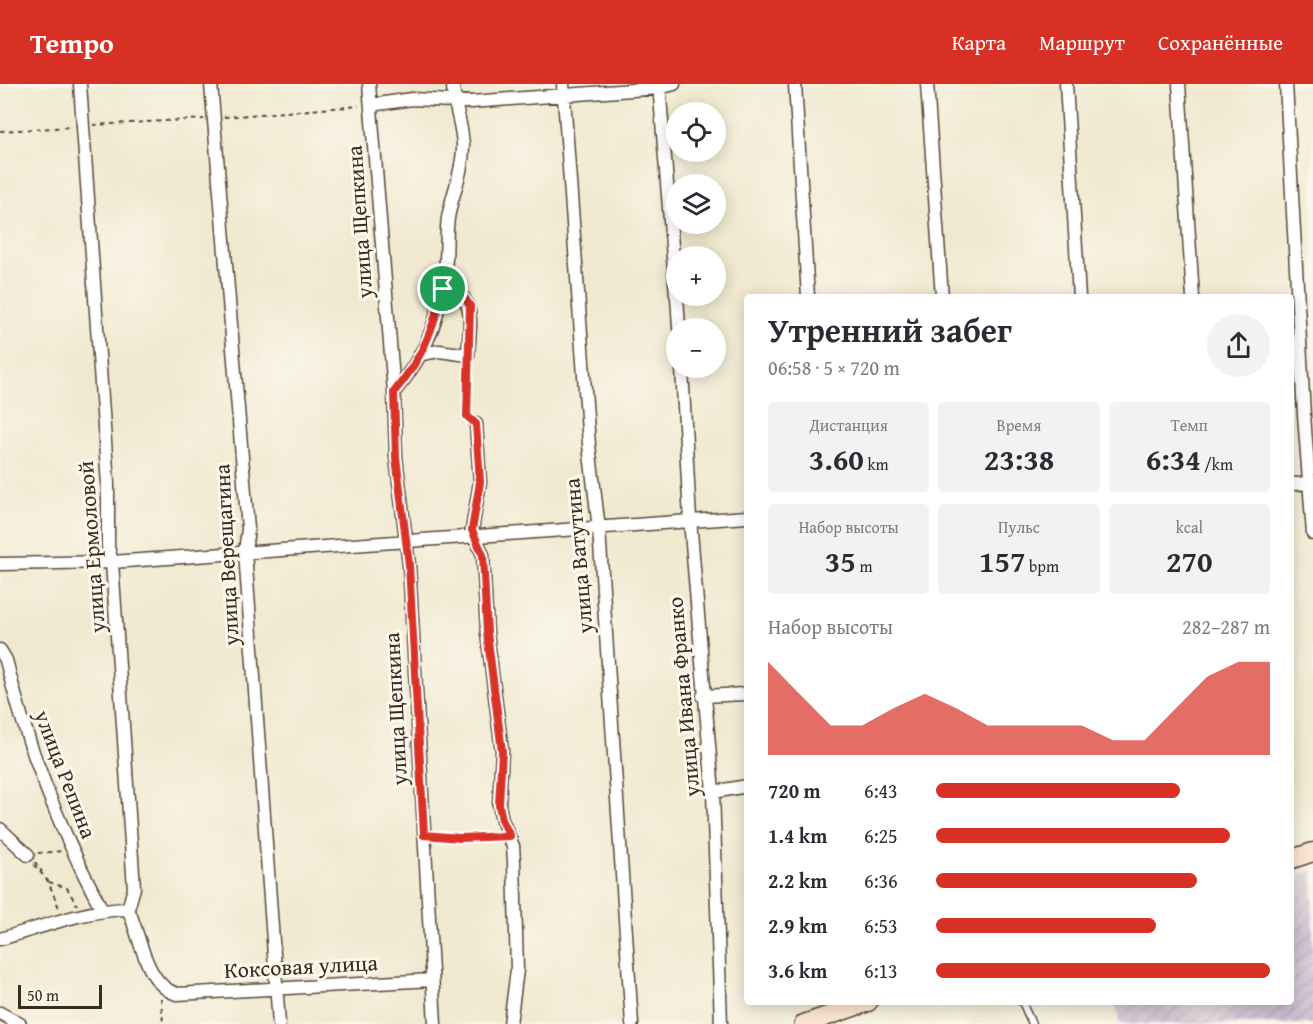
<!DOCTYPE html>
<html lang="ru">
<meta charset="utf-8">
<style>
:root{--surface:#fff;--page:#f2f2f3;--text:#2b2b33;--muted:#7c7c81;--accent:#d93025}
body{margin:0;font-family:"Gentium Book Plus",serif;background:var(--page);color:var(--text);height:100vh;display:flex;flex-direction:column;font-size:22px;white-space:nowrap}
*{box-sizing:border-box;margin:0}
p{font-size:20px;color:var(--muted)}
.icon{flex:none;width:33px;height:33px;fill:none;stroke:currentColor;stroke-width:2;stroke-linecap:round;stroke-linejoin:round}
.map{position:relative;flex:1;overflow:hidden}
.sheet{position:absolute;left:744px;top:210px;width:550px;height:711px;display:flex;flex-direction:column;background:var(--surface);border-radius:6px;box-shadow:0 3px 15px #0003}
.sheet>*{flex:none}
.controls{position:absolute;left:666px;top:18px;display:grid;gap:12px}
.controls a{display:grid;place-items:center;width:60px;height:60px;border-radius:50%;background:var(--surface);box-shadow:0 3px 15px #0003;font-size:30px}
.scale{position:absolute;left:18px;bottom:15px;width:84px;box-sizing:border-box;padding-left:6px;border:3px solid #3b2a1e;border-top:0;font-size:16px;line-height:21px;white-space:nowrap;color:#3b2a1e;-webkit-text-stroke:4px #fbf7ec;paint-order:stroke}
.pin{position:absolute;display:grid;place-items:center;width:51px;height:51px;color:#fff;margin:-26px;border:3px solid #fff;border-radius:50%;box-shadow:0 2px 6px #0007}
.round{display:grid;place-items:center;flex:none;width:63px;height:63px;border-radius:32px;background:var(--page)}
.head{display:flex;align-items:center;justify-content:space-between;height:102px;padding:0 24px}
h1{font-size:33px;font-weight:600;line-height:45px}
.stats{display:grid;grid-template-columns:repeat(3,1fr);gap:9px;height:102px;padding:6px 24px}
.stats div{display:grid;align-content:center;border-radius:6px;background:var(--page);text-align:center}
.stats b{font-size:30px;font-weight:600}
.stats small{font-size:16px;font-weight:400}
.stats p{font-size:16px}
.chart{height:168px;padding:12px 24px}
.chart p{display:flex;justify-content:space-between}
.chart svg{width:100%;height:108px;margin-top:6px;fill:var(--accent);opacity:.7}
ul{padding:0 24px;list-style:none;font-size:20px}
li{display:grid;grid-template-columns:96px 72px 1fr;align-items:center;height:45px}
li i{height:15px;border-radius:8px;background:var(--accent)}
header{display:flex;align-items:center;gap:36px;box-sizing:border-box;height:84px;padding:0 30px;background:var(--accent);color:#fff}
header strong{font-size:28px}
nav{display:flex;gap:33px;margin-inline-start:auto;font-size:21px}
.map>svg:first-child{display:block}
.industrial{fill:url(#industrial-furrows)}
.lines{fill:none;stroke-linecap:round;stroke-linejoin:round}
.service-casing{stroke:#564739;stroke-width:9}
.minor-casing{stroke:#564739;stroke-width:15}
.secondary-casing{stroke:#564739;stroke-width:21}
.path{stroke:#564739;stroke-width:2;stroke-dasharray:4.5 4.5;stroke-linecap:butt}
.service{stroke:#fff;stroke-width:6}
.minor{stroke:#fff;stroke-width:12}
.secondary{stroke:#fce5d0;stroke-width:18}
.route-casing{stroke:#fff;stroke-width:12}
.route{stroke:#d93025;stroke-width:8}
.labels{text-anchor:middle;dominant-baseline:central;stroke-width:6;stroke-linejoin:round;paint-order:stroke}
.street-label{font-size:22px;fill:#3b2a1e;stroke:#fbf7ec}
</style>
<header>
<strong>Tempo</strong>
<nav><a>Карта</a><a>Маршрут</a><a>Сохранённые</a></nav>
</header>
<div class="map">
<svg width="1313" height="940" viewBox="0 0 1313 940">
<defs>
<pattern id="industrial-furrows" width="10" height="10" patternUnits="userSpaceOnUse" patternTransform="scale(1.5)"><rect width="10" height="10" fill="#cebed1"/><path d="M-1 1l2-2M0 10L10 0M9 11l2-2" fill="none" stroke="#b2a3b3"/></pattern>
</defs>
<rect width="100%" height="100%" fill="#fbf7ec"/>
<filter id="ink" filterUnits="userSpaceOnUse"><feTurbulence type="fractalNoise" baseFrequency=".0167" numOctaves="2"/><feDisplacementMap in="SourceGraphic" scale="12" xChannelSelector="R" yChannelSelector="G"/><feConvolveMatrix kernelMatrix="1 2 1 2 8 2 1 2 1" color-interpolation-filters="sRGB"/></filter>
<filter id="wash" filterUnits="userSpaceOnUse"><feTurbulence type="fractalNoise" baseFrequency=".008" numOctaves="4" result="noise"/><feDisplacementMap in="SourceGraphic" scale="24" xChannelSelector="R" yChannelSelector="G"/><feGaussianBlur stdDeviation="1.35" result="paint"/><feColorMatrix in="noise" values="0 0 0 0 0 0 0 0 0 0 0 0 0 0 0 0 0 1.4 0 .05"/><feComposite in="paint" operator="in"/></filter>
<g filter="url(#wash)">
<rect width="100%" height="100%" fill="#f0e9d0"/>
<path class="industrial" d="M1313,786v154h-193l-4,-22h176v-126z"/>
</g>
<g filter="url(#ink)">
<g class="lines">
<defs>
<path id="service" d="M1022,918l10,22"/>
<path id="minor" d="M80,0l28,400v63l4,15 22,326 -6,21c12,25 17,76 49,85l255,-14
M211,0l37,445 -3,23 34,472
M369,0l25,308 2,65 13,108 26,459
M563,0l26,361 10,84 33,495
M659,0l17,211
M795,0l13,213
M927,0l15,213
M1066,0l13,213
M1179,0l14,213
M1286,0l18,331 9,119
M371,21l41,-6 59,3 188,-14 15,-4
M677,212l2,32
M422,270l17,-3 29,4c1,-26 11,-64 -25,-66
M682,284l8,152 23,272 8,232
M394,308c36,-42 47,-79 52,-133 1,-14 0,-28 2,-41 4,-24 15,-46 15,-71 0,-22 -10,-42 -10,-63
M476,340l4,58 -8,48 11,25 4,78 15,118 -3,54 3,15 11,26 1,16 3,108 -7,54
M1292,400l21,-1
M0,480l112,-2 635,-45
M0,566l6,10c21,88 54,170 96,250
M703,612l42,-2
M713,708l34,-6
M0,745l28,26
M0,855c43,-12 83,-29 128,-30
M0,929l20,11"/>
<path id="secondary" d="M1292,775l21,-7
M804,940l64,-22"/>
</defs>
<use href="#service" class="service-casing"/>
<use href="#minor" class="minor-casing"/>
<use href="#secondary" class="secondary-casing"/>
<path class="path" d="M224,33l135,-11
M93,41l111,-6
M0,47l72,-4
M468,282v51
M436,752l60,1
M38,769l24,-2
M35,778l7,10
M34,781l14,16 11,27
M49,798l18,6 10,17
M161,914l2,26"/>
<use href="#service" class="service"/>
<use href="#minor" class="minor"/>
<use href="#secondary" class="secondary"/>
</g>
</g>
<g class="lines" filter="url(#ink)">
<defs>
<path id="route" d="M443,205c14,1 20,5 27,17l-3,110 9,8 4,58 -8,48 11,25 4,78 15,118 -3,54 3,15 8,16 -50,2 -36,-3 -15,-270 -13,-108 -2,-65c29,-35 38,-60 49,-103z"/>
</defs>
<use href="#route" class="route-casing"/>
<use href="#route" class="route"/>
</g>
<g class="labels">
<g class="street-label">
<text transform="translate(359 138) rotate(-94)">улица Щепкина</text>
<text transform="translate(91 463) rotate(-94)">улица Ермоловой</text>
<text transform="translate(226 471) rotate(-93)">улица Верещагина</text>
<text transform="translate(578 472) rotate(-95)">улица Ватутина</text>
<text transform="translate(683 613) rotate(-95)">улица Ивана Франко</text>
<text transform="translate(395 625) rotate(-93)">улица Щепкина</text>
<text transform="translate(66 690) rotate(69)">улица Репина</text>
<text transform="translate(301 882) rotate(-3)">Коксовая улица</text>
</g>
</g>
</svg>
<div class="controls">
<a><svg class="icon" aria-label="locate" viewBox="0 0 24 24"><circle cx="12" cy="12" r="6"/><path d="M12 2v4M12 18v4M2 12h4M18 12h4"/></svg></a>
<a><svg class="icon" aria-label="layers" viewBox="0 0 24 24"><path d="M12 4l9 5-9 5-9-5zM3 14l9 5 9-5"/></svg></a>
<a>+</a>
<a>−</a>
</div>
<div class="scale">50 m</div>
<div class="pin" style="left:443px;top:205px;background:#1e9e55"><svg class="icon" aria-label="arrive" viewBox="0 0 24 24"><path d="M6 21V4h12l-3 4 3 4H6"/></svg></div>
<section class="sheet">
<div class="head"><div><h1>Утренний забег</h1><p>06:58 · 5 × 720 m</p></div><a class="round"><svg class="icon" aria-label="share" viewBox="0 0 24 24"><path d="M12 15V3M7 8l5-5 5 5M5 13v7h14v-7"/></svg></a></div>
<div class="stats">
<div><p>Дистанция</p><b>3.60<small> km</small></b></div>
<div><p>Время</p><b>23:38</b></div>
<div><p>Темп</p><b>6:34<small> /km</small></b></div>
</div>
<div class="stats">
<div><p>Набор высоты</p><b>35<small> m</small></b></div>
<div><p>Пульс</p><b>157<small> bpm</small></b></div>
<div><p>kcal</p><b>270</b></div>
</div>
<div class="chart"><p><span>Набор высоты</span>282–287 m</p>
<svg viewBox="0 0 160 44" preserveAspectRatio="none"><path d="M0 44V6L10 19L20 32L30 32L40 25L50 19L60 25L70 32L80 32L90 32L100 32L110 38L120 38L130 25L140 12L150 6L160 6V44z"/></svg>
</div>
<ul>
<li><b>720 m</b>6:43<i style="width:73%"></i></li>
<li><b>1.4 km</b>6:25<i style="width:88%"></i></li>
<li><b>2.2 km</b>6:36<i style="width:78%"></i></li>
<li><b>2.9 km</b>6:53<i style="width:66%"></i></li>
<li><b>3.6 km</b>6:13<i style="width:100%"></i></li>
</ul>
</section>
</div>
